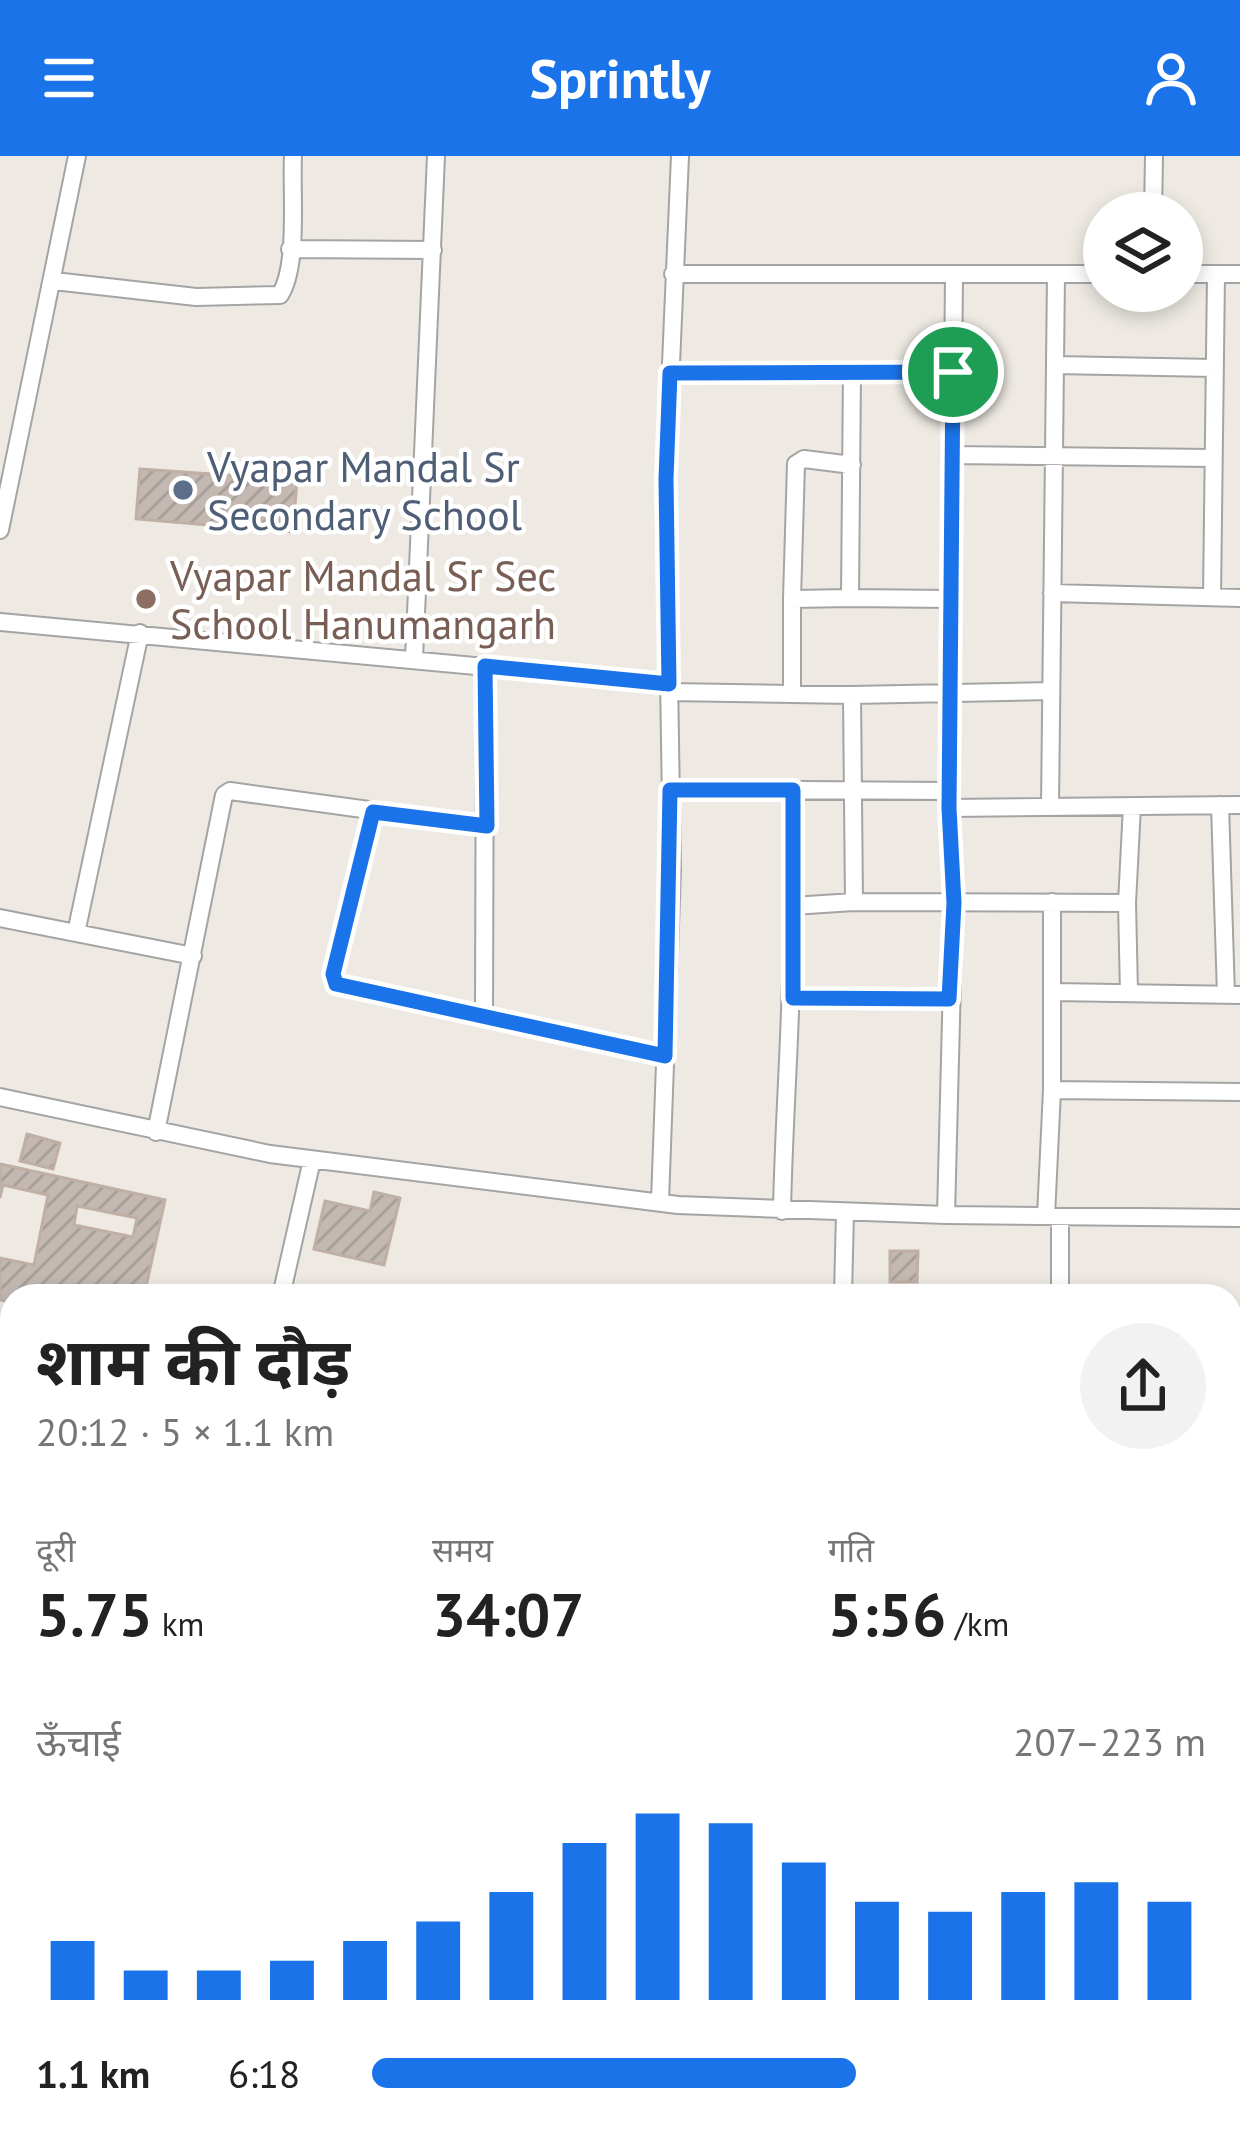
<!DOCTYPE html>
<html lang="hi">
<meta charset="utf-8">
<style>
:root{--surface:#fff;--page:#f2f2f2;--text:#222;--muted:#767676;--accent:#1a73e8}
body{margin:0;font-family:"PT Sans","Noto Sans Devanagari",sans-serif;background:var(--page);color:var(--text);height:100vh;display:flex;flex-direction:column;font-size:45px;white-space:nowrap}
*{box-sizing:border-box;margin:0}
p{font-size:39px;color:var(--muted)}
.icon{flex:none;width:66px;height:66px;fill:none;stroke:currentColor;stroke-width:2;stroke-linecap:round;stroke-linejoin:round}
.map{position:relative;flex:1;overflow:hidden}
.panel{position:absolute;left:0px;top:1128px;width:1242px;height:861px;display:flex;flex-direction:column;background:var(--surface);border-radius:36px 36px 0 0;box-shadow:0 6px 18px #0003}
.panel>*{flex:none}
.tools{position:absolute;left:1083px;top:36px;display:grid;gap:24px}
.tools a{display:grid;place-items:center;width:120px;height:120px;border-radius:50%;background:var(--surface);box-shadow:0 6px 18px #0003;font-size:60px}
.pin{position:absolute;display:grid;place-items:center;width:102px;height:102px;color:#fff;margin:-51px;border:6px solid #fff;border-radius:50%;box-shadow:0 3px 12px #0007}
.round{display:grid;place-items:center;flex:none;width:126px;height:126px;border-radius:63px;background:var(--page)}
.head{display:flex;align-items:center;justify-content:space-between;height:204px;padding:0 36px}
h1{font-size:66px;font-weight:700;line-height:90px}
.metrics{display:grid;grid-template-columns:repeat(3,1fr);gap:18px;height:204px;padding:12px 36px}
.metrics div{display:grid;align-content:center}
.metrics b{font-size:60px;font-weight:700}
.metrics small{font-size:33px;font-weight:400}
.metrics p{font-size:33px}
.chart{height:336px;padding:24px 36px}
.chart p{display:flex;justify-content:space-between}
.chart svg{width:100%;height:216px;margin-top:12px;stroke:var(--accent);stroke-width:6}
ul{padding:0 36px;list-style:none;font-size:39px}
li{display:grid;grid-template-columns:192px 144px 1fr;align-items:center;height:90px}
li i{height:30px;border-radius:15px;background:var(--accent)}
header{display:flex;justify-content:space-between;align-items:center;height:156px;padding:0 36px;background:var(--accent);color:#fff;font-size:54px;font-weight:700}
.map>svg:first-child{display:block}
.building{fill:url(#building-hatch);stroke:#c0afa5;stroke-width:3;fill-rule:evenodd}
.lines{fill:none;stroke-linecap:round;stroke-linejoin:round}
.minor-casing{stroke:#a4a4a4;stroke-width:20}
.major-casing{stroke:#955a01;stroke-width:24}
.minor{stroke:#fff;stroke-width:16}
.major{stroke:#fbcb9b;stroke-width:21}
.route-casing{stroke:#fff;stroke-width:24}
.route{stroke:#1a73e8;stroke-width:15}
.service-dot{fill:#5c6f8a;stroke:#fff;stroke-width:4.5}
.education-dot{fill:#8d6e63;stroke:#fff;stroke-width:4.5}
.labels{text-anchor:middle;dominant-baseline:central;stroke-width:9;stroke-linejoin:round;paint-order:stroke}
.service-label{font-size:42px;fill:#4e5e75;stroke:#fff;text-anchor:start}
.education-label{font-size:42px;fill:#785e54;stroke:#fff;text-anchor:start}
</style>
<header><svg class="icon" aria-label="menu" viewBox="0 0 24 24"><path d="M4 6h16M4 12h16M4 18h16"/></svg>Sprintly<svg class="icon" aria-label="person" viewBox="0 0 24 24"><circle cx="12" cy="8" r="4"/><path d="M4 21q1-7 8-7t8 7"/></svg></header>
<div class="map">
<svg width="1240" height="1987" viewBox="0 0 1240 1987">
<defs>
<pattern id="building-hatch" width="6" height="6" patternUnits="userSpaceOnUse" patternTransform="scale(3)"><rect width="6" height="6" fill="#c3b9b2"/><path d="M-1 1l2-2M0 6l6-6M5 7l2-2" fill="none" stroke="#a79f99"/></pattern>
</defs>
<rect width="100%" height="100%" fill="#eeeae3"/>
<path class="building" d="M140,313l157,11 -4,52 -157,-13z
M27,978l33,9 -7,26 -33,-8z
M0,1008l165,36 -21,96h-132v6l-12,-2v-42l34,7 14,-70 -45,-10 -3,13zM77,1050l60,12 -4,19 -59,-12z
M374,1036l26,6 -16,67 -70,-16 11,-48 45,10z
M890,1095h28l-1,31h-27z
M12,1231v80l-12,-3v-67l10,1z"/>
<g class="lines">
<defs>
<path id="minor" d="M1153,57l1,-57
M290,93l143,1
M673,118h431
M1182,118h58
M54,125l142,16 84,-2c19,-30 11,-103 13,-139
M1055,209l159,3
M852,216l-2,226 101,1
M670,217l283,-1
M952,299l260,3
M0,374l77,-374
M1052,437l188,5
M1212,441l4,-323
M792,443l4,-135 8,-5 48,6
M0,466l669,62
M414,503l22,-503
M669,536l183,3 199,-4
M792,538v-95l58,-1
M852,539l2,207
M671,633l278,2
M793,634l-1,116 62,-4 273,1
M1220,649l6,190
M1050,651l6,-532
M949,652l291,-3
M373,655l-40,163 3,10 329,72
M0,762l193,38
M76,777l64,-300
M1054,836l186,3
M1129,837l-2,-90 5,-97
M793,842l156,1
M484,861l1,-351
M1052,934l188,2
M0,941l270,57 408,51 268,10 294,3
M156,976l68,-337 6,-4 257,35
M660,1046l12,-331 -6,-392 14,-323
M782,1055c2,-103 11,-203 10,-305
M946,1059l8,-312 -5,-95 5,-533
M1046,1060l6,-126v-188
M281,1140l31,-136
M843,1140l2,-84
M1060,1140v-79
M1230,1218h10
M1230,1301h10
M0,1321l12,2
M1230,1414h10
M0,1471l12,2
M0,1568l12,-66
M1230,1598l10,1
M1230,1699l10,1
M1230,1916l10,-57
M613,1987l2,-10
M1096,1987l2,-10
M1217,1987l2,-10"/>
<path id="major" d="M0,1924l12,3
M255,1977l48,10"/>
</defs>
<use href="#minor" class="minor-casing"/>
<use href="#major" class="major-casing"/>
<use href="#minor" class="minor"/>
<use href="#major" class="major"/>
</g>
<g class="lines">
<defs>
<path id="route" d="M953,216l-4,436 5,95 -5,96 -156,-1v-208h-123l-5,266 -329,-72 -3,-10 40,-162 114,14 -2,-160 184,18 -3,-205 4,-106z"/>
</defs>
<use href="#route" class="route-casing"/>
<use href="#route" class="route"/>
</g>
<circle class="service-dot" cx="183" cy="334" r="12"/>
<circle class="education-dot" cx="146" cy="443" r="12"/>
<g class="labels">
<g class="service-label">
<text x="207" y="310">Vyapar Mandal Sr<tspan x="207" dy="48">Secondary School</tspan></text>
</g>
<g class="education-label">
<text x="170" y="419">Vyapar Mandal Sr Sec<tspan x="170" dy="48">School Hanumangarh</tspan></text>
</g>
</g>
</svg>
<div class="tools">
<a><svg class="icon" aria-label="layers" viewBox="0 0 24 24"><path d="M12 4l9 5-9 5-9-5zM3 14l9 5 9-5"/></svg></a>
</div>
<div class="pin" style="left:953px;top:216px;background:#1e9e55"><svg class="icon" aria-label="arrive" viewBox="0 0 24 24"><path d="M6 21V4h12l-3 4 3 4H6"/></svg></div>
<section class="panel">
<div class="head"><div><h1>शाम की दौड़</h1><p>20:12 · 5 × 1.1 km</p></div><a class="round"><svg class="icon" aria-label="share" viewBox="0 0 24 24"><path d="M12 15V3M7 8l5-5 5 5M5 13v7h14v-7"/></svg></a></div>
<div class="metrics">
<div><p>दूरी</p><b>5.75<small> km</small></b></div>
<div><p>समय</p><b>34:07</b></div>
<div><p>गति</p><b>5:56<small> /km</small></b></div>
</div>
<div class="chart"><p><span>ऊँचाई</span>207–223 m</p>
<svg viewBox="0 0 160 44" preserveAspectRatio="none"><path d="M5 44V32M15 44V38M25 44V38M35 44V36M45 44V32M55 44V28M65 44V22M75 44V12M85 44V6M95 44V8M105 44V16M115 44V24M125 44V26M135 44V22M145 44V20M155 44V24"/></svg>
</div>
<ul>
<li><b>1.1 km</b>6:18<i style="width:58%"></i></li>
</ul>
</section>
</div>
